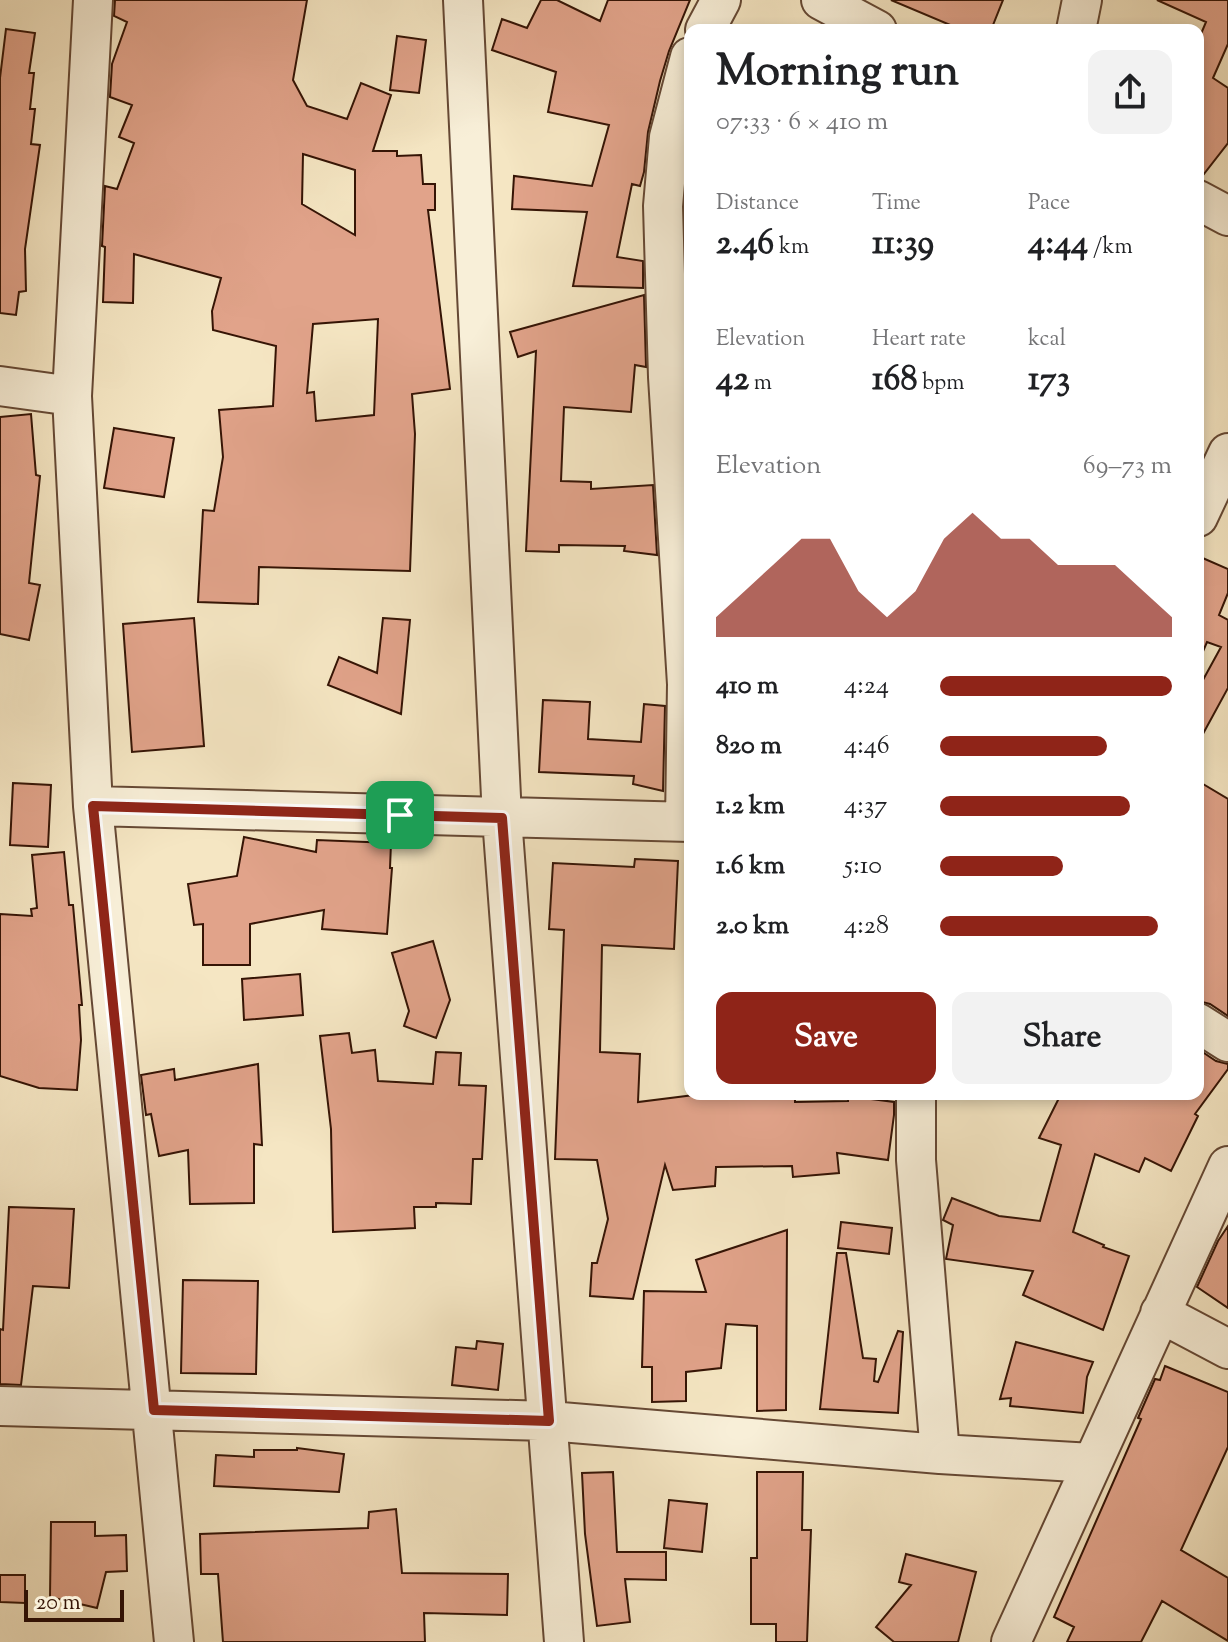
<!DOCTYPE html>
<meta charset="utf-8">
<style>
:root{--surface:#fff;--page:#f2f2f2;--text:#202124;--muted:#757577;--accent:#8f2418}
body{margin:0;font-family:"Sorts Mill Goudy",serif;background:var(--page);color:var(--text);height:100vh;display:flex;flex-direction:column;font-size:30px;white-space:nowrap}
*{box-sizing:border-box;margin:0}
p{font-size:26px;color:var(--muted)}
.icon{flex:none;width:44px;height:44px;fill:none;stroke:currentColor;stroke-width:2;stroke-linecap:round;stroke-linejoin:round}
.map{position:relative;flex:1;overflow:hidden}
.details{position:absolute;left:684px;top:24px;width:520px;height:1076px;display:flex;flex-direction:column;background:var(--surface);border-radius:16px;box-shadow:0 4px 12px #0003}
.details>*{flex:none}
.scale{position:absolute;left:24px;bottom:20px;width:100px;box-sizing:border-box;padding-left:8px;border:4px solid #351405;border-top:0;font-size:22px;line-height:28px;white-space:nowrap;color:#351405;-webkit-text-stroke:6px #f8efd8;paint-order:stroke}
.pin{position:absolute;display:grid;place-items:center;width:68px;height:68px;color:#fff;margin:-34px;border-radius:16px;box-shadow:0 4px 12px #0006}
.round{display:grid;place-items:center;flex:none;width:84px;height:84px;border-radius:16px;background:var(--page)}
.headline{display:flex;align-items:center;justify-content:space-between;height:136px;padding:0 32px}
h1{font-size:44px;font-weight:700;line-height:60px}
.figures{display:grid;grid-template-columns:repeat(3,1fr);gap:12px;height:136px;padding:8px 32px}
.figures div{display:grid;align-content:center}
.figures b{font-size:34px;font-weight:700}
.figures small{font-size:22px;font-weight:400}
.figures p{font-size:22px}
.chart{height:224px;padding:16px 32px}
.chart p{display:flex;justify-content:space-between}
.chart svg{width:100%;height:144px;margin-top:8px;fill:var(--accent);opacity:.7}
.action{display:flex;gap:16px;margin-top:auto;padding:16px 32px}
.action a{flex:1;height:92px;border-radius:16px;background:var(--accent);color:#fff;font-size:32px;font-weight:700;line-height:92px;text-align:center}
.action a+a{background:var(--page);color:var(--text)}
ul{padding:0 32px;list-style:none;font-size:26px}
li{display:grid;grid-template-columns:128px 96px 1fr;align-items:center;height:60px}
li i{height:20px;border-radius:10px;background:var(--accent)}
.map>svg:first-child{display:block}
.building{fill:#e1a38a;stroke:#351405;stroke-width:2;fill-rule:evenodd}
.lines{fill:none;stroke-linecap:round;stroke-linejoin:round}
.street-casing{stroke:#654834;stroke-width:42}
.street{stroke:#f8efd8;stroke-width:38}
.route-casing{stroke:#fff;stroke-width:16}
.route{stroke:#8f2418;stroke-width:10}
</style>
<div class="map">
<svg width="1228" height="1642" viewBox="0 0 1228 1642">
<rect width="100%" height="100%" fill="#f5e6c3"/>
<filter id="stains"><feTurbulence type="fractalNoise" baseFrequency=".0025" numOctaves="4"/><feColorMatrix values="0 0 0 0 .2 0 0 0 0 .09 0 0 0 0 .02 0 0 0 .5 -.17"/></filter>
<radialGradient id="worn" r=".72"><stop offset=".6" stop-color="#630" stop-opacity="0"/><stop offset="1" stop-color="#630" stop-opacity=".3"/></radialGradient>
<path class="building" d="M115,0h192l-14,80 14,26 40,13 14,-36 30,12 -18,56h24v5l24,-1 2,29h12v26h-7l22,179 -38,5 3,40 -5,137 -151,-4 -1,37 -60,-2 5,-92 11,1 9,-54 -4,-47 54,-4 3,-60 -63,-16 -1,-19 9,-33 -87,-24 -1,49 -30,-1 2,-55 -3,-1 3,-60 12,3 17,-46 -15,-6 13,-32 -22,-8 2,-33 15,-42 -13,-6zM303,154l52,16v65l-53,-31zM378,319l-4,96 -58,6 -2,-29 -7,1 6,-69z
M541,0h16l43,21 8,-21h82l-21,51 -9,30 -12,51 -4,40 -4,14 -8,-2 -15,73 26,4v27l-70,-2 14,-74 -75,-3 2,-33 78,10 17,-61 -61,-13 8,-40 -64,-22 10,-31 25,9z
M891,0h112l-12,30h-29z
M1157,0h71v44l-15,34 15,10v55l-28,36 -2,-1v-137l8,-19z
M6,29l29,4 -6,40h5l-4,36h5l-4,35 9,1 -15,104 1,42 -7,1 -3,23 -16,-2v-235z
M397,36l29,4 -7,53 -29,-3z
M644,295l2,72 -11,-2 -4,47 -67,-5 -3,74 30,1v7l62,-4 4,70 -33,-4 1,-5 -66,-1v7l-33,-1 10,-200 -18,6 -8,-25z
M31,414l5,61 4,1 -11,107 11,2 -11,55 -29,-6v-217z
M114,428l60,10 -10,59 -60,-9z
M1198,556l30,13v24l-9,22 9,5v68l-30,55v-54l23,-42 -14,-5 -9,21z
M194,618l10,128 -72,6 -9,-128z
M383,618l27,2 -9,94 -73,-29 11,-28 38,16z
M543,700l47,2 -2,37 53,3 3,-38 21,2 -2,85 -30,-7 1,-8 -95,-4z
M1198,781l30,18v217l-18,-12 -12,-3z
M13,783l38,2 -3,62 -38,-2z
M244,837l72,15 1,-12 74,3 -1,25h2l-5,66 -65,-5 2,-19 -74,14v41h-47v-41l-9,1 -6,-41 49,-8z
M64,852l5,53h4l9,100h-3l2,35 -4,50 -38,-2 -39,-12v-162l32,2 -1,-7 6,-1 -5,-53z
M635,859l43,2 -4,88 -72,-4 -2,107 40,2 -2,48 64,-8 93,3v5l53,-1v-5l46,6v13l-6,45 -51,-7 2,20 -46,4 -1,-11 -76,1 -1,19 -42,4 -8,-25 -32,134 -43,-3 2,-33h5l11,-44 -11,-59 -42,-1 9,-229 -15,-1 4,-66 81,4z
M433,941l17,59 -14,38 -32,-12 5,-15 -17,-58z
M300,974l3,41 -59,5 -2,-41z
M349,1033l3,20 23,-3 3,31 55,3 3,-32 25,1 -2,32 27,1 -4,73h-9l-2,45 -35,-1v4h-22l1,21 -82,4 -2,-103 -11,-93z
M1198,1049l18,12 12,3v5l-33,45 3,2 -27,55 -26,-13 -6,14 -44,-18 -22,78 31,13 -1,2 26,9 -26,74 -80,-35 10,-24 -87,-12 7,-34 -10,-5 9,-22 47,18 41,5 21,-76 -22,-7 22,-44h137z
M258,1064l4,81 -8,-1v59l-64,1 -2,-54 -29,6 -8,-42 -5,1 -5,-40 33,-6 1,11z
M9,1207l65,2 -5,79 -36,-2 -12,99 -21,-1v-55l3,1z
M841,1222l51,6 -3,26 -51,-6z
M1228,1226v82l-31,-21 21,-46z
M787,1230l-1,180 -29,1v-85l-31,-2 -5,44 -35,4v29l-34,1v-35h-10l2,-76 62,1 -10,-32z
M837,1253h9l17,105 13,1 -2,22 4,1 20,-51 5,1 -5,81 -78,-4z
M183,1280l75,1 -2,93 -75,-1z
M477,1341l26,3 -5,46 -46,-5 4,-38 20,2z
M1016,1342l77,20 -6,15 -4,36 -73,-7 1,-8 -11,1z
M1165,1366l63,26v55l-47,103 47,28v63l-66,-40 -21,41h-74l7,-15 -20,-10 87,-198 -3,-1 11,-25 6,-14 5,1z
M297,1448l47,6 -5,38 -125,-6 2,-31 38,2v-7h43z
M613,1472l4,80h49v28l-41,-1 5,43 -33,4 -12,-92 -3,-61z
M757,1472h46l-1,58h9l-4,112h-31v-18h-25v-66h6z
M669,1500l38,4 -5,48 -38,-4z
M396,1509l6,64 106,1 -1,41 -83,-2 1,29h-202l-5,-68h-17l-1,-40 168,-6 1,-16z
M51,1522h44v14l31,-1 1,36 -21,1 -9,36 -47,-11z
M906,1554l70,18 -18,70h-64l-18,-15 35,-42 -12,-3z
M0,1575h25v28l-25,-1z"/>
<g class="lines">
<defs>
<path id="street" d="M93,0l-21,396 21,410 81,836
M463,0l39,818 62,824
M821,0l56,30
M705,30l16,-30
M1076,30l6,-30
M1198,200l30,16
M0,386l72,10
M1198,517l30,-64
M93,806l597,16
M685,822l2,-138 -19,-307 -5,-171 6,-69 21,-80
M1198,1023l30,19
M916,1094v66l24,294
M1160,1313l68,36
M0,1406l549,15 391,33 152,9
M1011,1642l217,-476"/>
</defs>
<use href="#street" class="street-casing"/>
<use href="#street" class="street"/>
</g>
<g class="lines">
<defs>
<path id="route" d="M93,806l409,12 47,603 -395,-11z"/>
</defs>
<use href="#route" class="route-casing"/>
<use href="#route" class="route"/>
</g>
<rect width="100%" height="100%" filter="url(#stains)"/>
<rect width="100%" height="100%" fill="url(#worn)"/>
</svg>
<div class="scale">20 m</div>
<div class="pin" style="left:400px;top:815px;background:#1e9e55"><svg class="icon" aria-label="arrive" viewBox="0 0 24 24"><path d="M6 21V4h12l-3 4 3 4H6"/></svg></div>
<section class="details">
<div class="headline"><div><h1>Morning run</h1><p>07:33 · 6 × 410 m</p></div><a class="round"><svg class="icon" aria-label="share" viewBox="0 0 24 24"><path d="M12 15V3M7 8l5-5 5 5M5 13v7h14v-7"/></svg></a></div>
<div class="figures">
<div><p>Distance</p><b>2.46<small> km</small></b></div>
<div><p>Time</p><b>11:39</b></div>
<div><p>Pace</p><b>4:44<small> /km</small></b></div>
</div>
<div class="figures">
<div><p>Elevation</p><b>42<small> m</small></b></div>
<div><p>Heart rate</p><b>168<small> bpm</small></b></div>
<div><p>kcal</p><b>173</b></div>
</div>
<div class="chart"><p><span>Elevation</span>69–73 m</p>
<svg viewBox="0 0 160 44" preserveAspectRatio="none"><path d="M0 44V38L10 30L20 22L30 14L40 14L50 30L60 38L70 30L80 14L90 6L100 14L110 14L120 22L130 22L140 22L150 30L160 38V44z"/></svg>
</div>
<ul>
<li><b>410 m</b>4:24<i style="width:100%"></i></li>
<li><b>820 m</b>4:46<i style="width:72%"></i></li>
<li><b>1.2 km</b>4:37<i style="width:82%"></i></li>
<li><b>1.6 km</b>5:10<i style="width:53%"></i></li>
<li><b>2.0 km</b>4:28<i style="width:94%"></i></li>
</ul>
<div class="action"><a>Save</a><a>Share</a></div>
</section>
</div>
